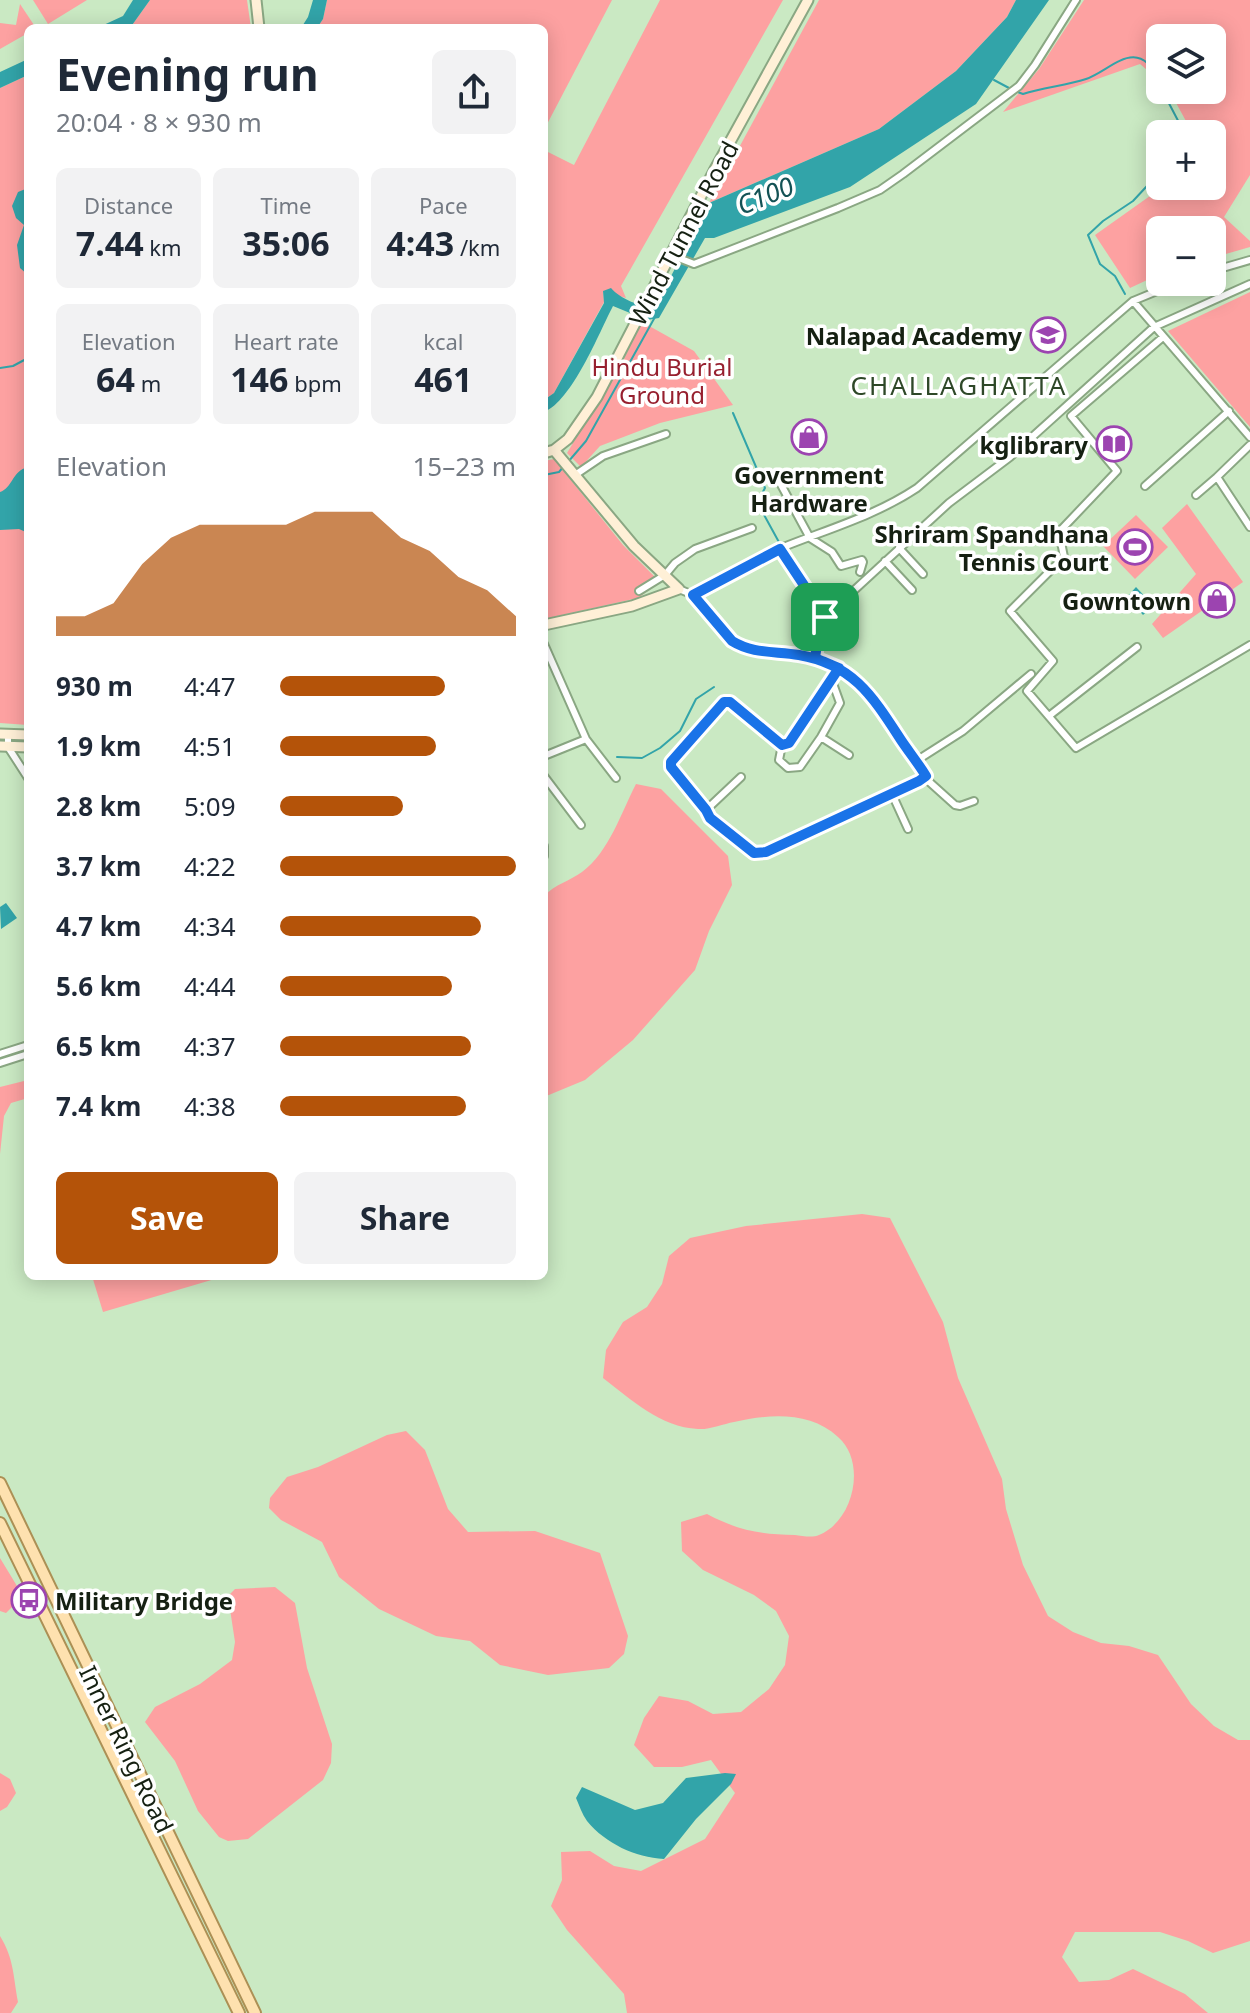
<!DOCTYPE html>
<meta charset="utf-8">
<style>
:root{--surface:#fff;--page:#f2f2f3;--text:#1f2937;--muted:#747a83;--accent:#b45309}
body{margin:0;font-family:"Noto Sans",sans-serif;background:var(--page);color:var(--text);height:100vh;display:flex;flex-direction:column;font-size:30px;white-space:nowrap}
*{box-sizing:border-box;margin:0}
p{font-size:26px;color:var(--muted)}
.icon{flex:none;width:44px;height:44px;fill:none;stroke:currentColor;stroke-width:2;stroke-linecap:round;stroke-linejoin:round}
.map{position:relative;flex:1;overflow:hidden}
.panel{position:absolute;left:24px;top:24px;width:524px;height:1256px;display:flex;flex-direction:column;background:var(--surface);border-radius:12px;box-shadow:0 4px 20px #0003}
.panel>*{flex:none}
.buttons{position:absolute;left:1146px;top:24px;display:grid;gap:16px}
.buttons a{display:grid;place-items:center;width:80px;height:80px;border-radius:12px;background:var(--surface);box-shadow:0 4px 20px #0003;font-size:40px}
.pin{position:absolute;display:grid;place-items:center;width:68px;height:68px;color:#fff;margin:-34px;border-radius:16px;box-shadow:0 4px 12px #0006}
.round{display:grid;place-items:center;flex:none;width:84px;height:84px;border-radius:12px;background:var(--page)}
.overview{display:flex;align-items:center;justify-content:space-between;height:136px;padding:0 32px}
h1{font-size:44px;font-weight:700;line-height:60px}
.figures{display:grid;grid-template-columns:repeat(3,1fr);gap:12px;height:136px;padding:8px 32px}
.figures div{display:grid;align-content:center;border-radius:12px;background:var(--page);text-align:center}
.figures b{font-size:34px;font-weight:700}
.figures small{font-size:22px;font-weight:400}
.figures p{font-size:22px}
.chart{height:224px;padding:16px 32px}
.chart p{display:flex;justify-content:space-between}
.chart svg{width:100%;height:144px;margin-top:8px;fill:var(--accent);opacity:.7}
.primary-button{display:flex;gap:16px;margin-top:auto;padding:16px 32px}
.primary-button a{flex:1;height:92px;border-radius:12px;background:var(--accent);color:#fff;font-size:32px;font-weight:700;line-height:92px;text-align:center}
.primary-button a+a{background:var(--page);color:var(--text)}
ul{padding:0 32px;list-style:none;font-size:26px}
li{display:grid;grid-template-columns:128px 96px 1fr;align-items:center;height:60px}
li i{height:20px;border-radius:10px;background:var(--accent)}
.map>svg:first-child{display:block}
.green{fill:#fda1a1}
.water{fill:#32a4a9}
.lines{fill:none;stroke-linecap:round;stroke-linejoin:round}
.stream{stroke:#32a4a9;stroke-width:2}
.street-casing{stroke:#8aa783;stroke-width:10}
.secondary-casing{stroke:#8aa783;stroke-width:13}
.primary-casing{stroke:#ac9055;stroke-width:14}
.street{stroke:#fff;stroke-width:6}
.secondary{stroke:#fff0d7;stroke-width:9}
.primary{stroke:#fee1af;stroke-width:10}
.route-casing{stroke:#fff;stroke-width:16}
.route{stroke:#1a73e8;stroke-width:10}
.labels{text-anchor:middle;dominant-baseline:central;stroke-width:7;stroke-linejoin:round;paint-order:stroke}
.street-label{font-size:24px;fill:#152012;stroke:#fff}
.poi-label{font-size:24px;font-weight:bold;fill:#152012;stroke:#fff;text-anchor:end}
.park-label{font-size:24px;fill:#97202f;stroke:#fff}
.water-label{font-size:26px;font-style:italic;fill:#135255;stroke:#fff}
.neighbourhood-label{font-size:26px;letter-spacing:2px;fill:#2e4828;stroke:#fff}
</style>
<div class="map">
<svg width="1250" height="2013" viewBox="0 0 1250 2013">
<rect width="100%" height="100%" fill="#cae9c3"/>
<path class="green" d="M33,0h54l-39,24z
M150,0h97l4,28h-121z
M327,0h285l-68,130v-102h-227l6,-9z
M660,0h123l-162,286 5,12 -23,-7 1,11 -50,91 -10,7v-250l30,15z
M819,0h197l-9,17 -51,54 -77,58 -170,74z
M1084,0h166v175l-26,42 26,24v6l-38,11v-28h-52v44l-30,14 -35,-53 69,-49h48v-52h-19l-24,-44h43v-52h-52v43l-20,-17 -137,48 36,-43z
M20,4l16,24h-8v5l-28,16v-26l16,2z
M28,75v650l-28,-2v-635z
M1250,292v135l-82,-96z
M642,322l52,29 39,54 -73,18 -60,23 -19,21 -14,-14 56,-92z
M554,459l69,86 37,37 -22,16 -94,21v-158z
M1187,504l56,78 -80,56 -11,-14 44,-50 -34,-46z
M1136,515l32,32 -33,32 -32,-33z
M636,784l25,5 67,67 4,29 -23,46 -14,39 -62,70 -48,40 -41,17v-201c11,-12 26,-15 38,-24 27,-20 39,-59 54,-88z
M28,1080v18l-17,5 -7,13 -4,38v-67z
M862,1214l28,4 53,104 15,56 44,101 4,30 17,56 25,51 25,16 28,11 28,3 29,9 33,49 23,22 24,14h12v201l-37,12 -25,-12 -28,-9h-85l-13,25 17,25 30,-2 24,-11 52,25 23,19h-581l-3,-19 -57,-64 -16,-24 11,-26 -1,-28 29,-1 24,15 27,5 64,-32 30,-46 -24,-33 -29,7h-28l-20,-22 10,-27 15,-22 29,5 25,13 28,-2 28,-23 16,-24 4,-29 -13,-25 -22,-16 -51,-25 -21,-19 -1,-29 26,-8c32,17 53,20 88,21 7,1 18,3 24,0 35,-14 48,-73 19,-98 -28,-26 -69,-23 -104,-15 -11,2 -25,8 -36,7 -38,-2 -66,-29 -95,-51l3,-28 17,-28 24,-15 15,-23 7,-28 21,-18 56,-12z
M92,1276h133l-122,36z
M406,1431l19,19 23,59 20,23 67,-1 65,22 28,83 -4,18 -15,14 -61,7 -48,-10 -30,-24 -34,-5 -57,-27 -40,-32 -17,-35 -41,-22 -12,-12 1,-10 17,-21 31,-10 69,-32z
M0,1558l20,33 -3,11 -11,11 -6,-2z
M275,1587l20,16 12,65 25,76 -1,19 -8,17 -75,59 -20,2 -9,-4 -21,-26 -23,-50 -30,-39 10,-15 45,-23 32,-24 3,-18 -7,-46 7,-7z
M0,1773l10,6 6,14 -9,14 -7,4z
M0,1936c14,23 13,39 18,66l-7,11h-11z"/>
<path class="water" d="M133,0h17l-20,28h-33l26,-12z
M313,0h14l-4,19 -6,9h-16l7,-11z
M1016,0h33l-73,104 -126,83 -136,51h-9l-46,80 -12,2 -34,-14c-14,27 -41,95 -69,106v-12l10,-7 50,-90 -1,-12 8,-3c9,11 30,19 44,19l54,-104 170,-74 77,-58 51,-54z
M28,59v16l-28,13v-16z
M28,188v87l-8,-7 -3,-23 7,-20 -8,-7 -4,-12 6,-14z
M25,468l3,2v63l-9,-4 -19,1v-38c12,-4 12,-19 25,-24z
M1136,587l17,18 -10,10 -16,-18z
M6,903l11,15 -16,11 -1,-22z
M725,1773l11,1 -5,10 -35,35 -32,40c-29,-2 -58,-15 -77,-38 -5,-7 -8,-16 -11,-23l6,-11 53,23 28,-7 23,-25z"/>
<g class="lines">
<path class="stream" d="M994,80l15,8
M1162,90l23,44
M1015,91l8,3c20,-7 42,-8 63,-15 26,-9 51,-45 74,2
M1125,294l-10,-18 -15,-12 -12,-29 15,-14 30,-20 27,-29
M0,368l13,-2 15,-8
M733,413l32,75 -5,9 3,16 17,31
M568,462l18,-21 69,-124
M25,468l3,-22
M544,475l15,-3 5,-6
M617,757l25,1 18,-10 20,-17 16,-32 18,-12"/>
<defs>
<path id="street" d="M671,255l23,9 144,-56 42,-18 23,-16 116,-88 16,-21 41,-65
M1212,271l38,-11
M1133,301l117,136
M1163,337l-92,79 46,55 -58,61 5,25 -54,54 43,50 -26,30 49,57 174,-103
M1250,445l-33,32 33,50
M575,475l28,-19 63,-22
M779,481l31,57 22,14 9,14 21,-6 1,2 -3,10
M1145,486l84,-75
M1196,495l21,-18
M899,548l24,26
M780,549l45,68
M885,561l27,29
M679,589l14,6c29,-16 58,-34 88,-47 47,-19 94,-32 136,-60l216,-187 46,-19
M639,591l26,-16 10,-12 20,-14 57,-21
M693,595l39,46c20,13 42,10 65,13 57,8 76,43 104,87 8,12 18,22 25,35l-3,3 -157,73 -12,1 -44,-35 -39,-51v-5l53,-60h6l55,43 54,-77
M544,644l42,95 30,39
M815,658l4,-27 6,-14 124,-114 61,-46 144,-130 96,-43
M1049,716l88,-69
M8,734v13l20,31
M821,737l28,18
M782,745l-3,15 9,8 12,-1 21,-30 19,-34 -9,-25
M544,756l42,-17
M916,761l47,-30 68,-57
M544,776l37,49
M925,778l30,27 5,1 14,-5
M892,794l16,35
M706,810l35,-33
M544,846v10
M0,1054l28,-9
M0,1063l28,-9"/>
<path id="secondary" d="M256,0l3,28
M544,453l10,-3 14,-11 29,-42 117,-226 94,-171
M544,625l88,-19 47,-17 -45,-43 -80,-96
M0,734l28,1
M0,746l28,1"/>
<path id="primary" d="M0,1483l255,530
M0,1523l239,490"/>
</defs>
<use href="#street" class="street-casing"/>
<use href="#secondary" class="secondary-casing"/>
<use href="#primary" class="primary-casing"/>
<use href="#street" class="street"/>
<use href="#secondary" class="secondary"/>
<use href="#primary" class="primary"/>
</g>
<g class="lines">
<defs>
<path id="route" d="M825,617l-45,-68 -87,46 39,46c21,13 43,10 67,14 54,9 74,42 102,85 8,12 17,23 25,36l-7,5 -153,71 -12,1 -44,-35 -4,-8 -35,-43v-5l53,-60h6l52,43 7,-2 50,-75 -24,-10 4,-27 6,-14"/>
</defs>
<use href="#route" class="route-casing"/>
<use href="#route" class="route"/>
</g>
<defs>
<symbol id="school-ring" viewBox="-11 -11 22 22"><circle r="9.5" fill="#fff" stroke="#9c44b0" stroke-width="1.5"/><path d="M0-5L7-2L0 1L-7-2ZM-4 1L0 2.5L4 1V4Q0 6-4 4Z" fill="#9c44b0"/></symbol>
<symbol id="shop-ring" viewBox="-11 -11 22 22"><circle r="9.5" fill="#fff" stroke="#9c44b0" stroke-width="1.5"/><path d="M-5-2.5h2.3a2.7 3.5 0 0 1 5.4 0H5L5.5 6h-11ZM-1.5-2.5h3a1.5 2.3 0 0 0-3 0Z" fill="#9c44b0"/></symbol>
<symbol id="library-ring" viewBox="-11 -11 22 22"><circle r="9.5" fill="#fff" stroke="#9c44b0" stroke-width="1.5"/><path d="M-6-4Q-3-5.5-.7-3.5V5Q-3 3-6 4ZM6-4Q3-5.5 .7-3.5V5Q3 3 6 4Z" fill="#9c44b0"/></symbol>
<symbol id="stadium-ring" viewBox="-11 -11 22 22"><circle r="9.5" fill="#fff" stroke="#9c44b0" stroke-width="1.5"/><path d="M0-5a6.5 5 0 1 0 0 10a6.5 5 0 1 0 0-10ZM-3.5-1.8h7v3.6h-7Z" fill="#9c44b0"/></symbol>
<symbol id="bus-ring" viewBox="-11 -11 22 22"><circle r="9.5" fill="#fff" stroke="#9c44b0" stroke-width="1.5"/><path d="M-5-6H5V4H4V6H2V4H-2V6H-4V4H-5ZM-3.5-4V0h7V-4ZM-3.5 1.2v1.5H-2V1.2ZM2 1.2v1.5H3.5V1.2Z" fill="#9c44b0"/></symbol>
</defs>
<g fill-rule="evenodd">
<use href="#school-ring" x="1028" y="315" width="40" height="40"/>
<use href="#shop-ring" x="789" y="417" width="40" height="40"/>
<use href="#library-ring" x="1094" y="424" width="40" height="40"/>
<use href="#stadium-ring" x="1115" y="527" width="40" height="40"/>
<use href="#shop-ring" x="1197" y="580" width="40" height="40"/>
<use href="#bus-ring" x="9" y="1580" width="40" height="40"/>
</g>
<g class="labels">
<g class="street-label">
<text transform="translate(683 233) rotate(-62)">Wind Tunnel Road</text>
<text transform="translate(127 1749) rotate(64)">Inner Ring Road</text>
</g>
<g class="poi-label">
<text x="1022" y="335">Nalapad Academy</text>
<text x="1088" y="444">kglibrary</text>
<text x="809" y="474" text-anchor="middle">Government<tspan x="809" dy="28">Hardware</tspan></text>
<text x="1109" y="533">Shriram Spandhana<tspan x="1109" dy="28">Tennis Court</tspan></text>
<text x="1191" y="600">Gowntown</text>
<text x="55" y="1600" text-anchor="start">Military Bridge</text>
</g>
<g class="park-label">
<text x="662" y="366">Hindu Burial<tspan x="662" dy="28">Ground</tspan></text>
</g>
<g class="water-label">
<text transform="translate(765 195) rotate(-22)">C100</text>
</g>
<g class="neighbourhood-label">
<text x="959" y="385">CHALLAGHATTA</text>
</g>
</g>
</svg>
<div class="buttons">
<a><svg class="icon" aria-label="layers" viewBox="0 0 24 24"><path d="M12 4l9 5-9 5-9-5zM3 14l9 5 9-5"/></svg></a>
<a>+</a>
<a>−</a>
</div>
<div class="pin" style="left:825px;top:617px;background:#1e9e55"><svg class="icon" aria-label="arrive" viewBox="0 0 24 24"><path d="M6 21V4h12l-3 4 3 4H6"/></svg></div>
<section class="panel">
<div class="overview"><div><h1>Evening run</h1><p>20:04 · 8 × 930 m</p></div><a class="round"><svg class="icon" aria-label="share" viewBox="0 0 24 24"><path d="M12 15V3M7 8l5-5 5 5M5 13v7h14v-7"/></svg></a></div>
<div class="figures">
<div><p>Distance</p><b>7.44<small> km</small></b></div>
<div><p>Time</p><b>35:06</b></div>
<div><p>Pace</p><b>4:43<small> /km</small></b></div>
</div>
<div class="figures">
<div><p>Elevation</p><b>64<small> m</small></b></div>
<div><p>Heart rate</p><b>146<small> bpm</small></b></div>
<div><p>kcal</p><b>461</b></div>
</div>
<div class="chart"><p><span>Elevation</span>15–23 m</p>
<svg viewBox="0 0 160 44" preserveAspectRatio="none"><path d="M0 44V38L10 38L20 34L30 22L40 14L50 10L60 10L70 10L80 10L90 6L100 6L110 6L120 14L130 18L140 26L150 30L160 38V44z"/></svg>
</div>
<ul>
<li><b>930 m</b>4:47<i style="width:70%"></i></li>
<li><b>1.9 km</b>4:51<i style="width:66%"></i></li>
<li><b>2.8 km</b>5:09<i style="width:52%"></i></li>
<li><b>3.7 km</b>4:22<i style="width:100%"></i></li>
<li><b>4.7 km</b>4:34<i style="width:85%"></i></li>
<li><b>5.6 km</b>4:44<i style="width:73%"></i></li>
<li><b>6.5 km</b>4:37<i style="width:81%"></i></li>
<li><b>7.4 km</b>4:38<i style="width:79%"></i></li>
</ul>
<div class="primary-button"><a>Save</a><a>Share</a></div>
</section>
</div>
